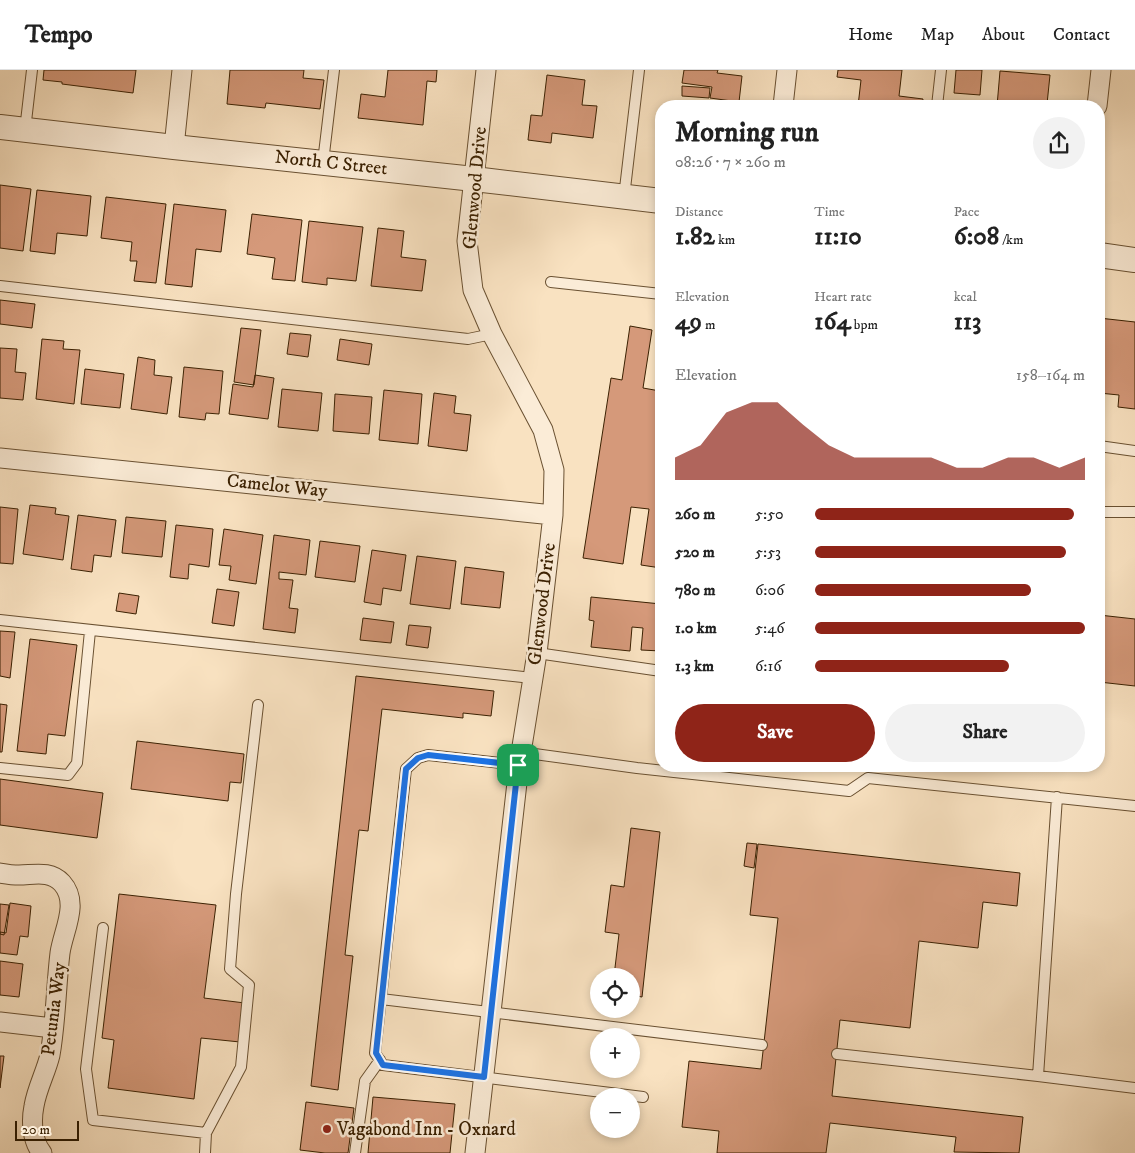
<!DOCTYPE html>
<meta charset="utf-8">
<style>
:root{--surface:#fff;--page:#f2f2f2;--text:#222;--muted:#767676;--line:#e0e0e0;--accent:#8f2418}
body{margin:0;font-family:"IM FELL DW Pica",serif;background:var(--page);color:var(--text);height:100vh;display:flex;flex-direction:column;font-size:19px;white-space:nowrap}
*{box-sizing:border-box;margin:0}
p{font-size:16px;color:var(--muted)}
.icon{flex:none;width:28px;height:28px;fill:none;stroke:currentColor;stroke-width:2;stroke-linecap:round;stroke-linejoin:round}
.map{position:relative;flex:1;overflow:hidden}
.drawer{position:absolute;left:655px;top:30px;width:450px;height:672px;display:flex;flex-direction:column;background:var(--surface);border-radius:20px;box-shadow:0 2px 8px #0003}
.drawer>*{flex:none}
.buttons{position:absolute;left:590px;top:898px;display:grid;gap:10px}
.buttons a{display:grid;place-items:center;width:50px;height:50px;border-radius:50%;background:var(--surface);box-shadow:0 2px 8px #0003;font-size:25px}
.scale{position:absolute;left:15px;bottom:12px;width:64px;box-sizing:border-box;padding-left:5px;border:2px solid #3b2102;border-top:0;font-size:14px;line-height:18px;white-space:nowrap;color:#3b2102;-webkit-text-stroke:4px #fbecd7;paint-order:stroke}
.pin{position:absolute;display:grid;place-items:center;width:42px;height:42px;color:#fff;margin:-21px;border-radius:10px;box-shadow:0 2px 8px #0006}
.round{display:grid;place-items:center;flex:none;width:52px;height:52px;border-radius:26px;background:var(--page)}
.head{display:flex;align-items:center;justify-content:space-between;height:85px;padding:0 20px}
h1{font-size:28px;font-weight:700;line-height:38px}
.stats{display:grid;grid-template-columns:repeat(3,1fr);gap:8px;height:85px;padding:5px 20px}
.stats div{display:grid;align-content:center}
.stats b{font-size:25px;font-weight:700}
.stats small{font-size:14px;font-weight:400}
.stats p{font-size:14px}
.chart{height:140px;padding:10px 20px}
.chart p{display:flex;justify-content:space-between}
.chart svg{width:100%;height:90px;margin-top:5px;fill:var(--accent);opacity:.7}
.button{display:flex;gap:10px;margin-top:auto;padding:10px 20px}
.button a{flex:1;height:58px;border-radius:30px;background:var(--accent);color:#fff;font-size:20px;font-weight:700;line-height:58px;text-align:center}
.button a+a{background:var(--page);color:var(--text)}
ul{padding:0 20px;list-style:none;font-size:16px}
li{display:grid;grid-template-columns:80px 60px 1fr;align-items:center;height:38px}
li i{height:12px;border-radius:6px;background:var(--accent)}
header{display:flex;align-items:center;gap:30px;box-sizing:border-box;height:70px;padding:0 25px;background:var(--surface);border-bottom:1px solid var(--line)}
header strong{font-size:24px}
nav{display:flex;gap:28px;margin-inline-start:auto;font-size:18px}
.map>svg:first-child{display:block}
.building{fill:#d5997a;stroke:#3b2102}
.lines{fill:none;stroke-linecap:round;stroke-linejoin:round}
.service-casing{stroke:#6a5132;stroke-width:12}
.minor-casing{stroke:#6a5132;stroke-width:21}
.tertiary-casing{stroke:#6a5132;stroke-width:26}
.service{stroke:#fbecd7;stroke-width:10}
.minor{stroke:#fbecd7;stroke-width:19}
.tertiary{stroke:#fbecd7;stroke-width:24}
.route-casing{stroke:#fff;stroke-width:10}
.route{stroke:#1a73e8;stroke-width:6}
.poi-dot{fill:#8f2418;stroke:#fbecd7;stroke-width:2}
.labels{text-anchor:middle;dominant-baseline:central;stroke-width:5;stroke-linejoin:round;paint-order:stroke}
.street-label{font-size:19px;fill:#3b2102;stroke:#fbecd7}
.poi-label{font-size:19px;fill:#3b2102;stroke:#fbecd7;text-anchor:start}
</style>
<header>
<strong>Tempo</strong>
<nav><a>Home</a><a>Map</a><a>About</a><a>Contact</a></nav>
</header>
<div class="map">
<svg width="1135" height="1083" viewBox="0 0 1135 1083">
<rect width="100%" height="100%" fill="#f9e2c1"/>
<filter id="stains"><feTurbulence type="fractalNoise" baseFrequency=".004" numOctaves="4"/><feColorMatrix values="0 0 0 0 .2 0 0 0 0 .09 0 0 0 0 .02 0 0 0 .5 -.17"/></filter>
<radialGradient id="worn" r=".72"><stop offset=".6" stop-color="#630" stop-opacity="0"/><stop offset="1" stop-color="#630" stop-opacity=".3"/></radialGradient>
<path class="building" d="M44,0h92l-3,23 -71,-9v-2l-19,-2z
M230,0h74l-1,8 21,2 -4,29 -54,-6 -1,5 -38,-4z
M388,0h49l-1,12 -9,-1 -4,44 -65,-7 3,-24 24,3z
M684,0h34l-1,3 25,3 -3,26 -29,-4 2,-11 -30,-4z
M838,0h64l-3,26 24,3 -1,7h-64l3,-26 -24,-3z
M956,0h26l-2,25 -26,-2z
M1000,1l50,4 -3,29h-4l-1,2h-45z
M547,5l38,5 -3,25 15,1 -4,32 -41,-5 -1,10 -23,-3 3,-25 11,1z
M682,16l28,2 -1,10 -27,-2z
M0,115l31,4 -8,62 -23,-3z
M37,120l54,6 -4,40 -30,-3 -2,21 -25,-3z
M106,127l60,7 -10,79 -22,-2 3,-20h-7l2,-19 -31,-4z
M174,134l52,6 -5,42 -25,-3 -4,38 -27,-3z
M252,144l50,6 -7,61 -23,-2 3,-21 -28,-4z
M309,151l54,6 -7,54 -29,-3v7l-25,-3z
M378,158l26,3 -3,26 25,3 -4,31 -51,-5z
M0,230l35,4 -3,24 -32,-4z
M1099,248l36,4v87l-17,-2 1,-12 -20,-2z
M630,256l22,4 -9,58 17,3 1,-6v183l-20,-3 8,-56 -18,-2 -8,57 -40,-6 28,-180 11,2z
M241,258l20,2 -7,55 -20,-3z
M290,263l21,2 -3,22 -21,-3z
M42,269l22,2 -1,8 17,1 -6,54 -38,-5z
M340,269l32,5 -3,21 -32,-5z
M0,278l17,1 -2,23 11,1 -3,27 -23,-2z
M138,287l17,3 -1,15 18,2 -5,37 -36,-5z
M184,297l39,4 -4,43 -13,-1 -1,7 -26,-3z
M85,299l39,5 -4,34 -39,-4z
M255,305l19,3 -6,41 -39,-5 4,-30 20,3z
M282,319l40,4 -4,38 -40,-4z
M384,320l38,4 -4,50 -39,-4z
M434,323l22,3 -2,17 17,2 -4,36 -39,-5z
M335,324l37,3 -3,37 -36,-3z
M30,435l26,3 -1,6 14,2 -6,44 -40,-6z
M0,437l18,2 -5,55 -13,-1z
M78,445l38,5 -5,37 -17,-2 -2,17 -21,-3z
M126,447l40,4 -4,36 -40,-4z
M176,455l37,4 -4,38 -20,-3 -1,15 -18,-2z
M224,459l39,6 -7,49 -27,-4 2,-14 -12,-1z
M274,465l36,5 -4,35 -27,-3v7l14,1 -4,28 9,1 -3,24 -32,-4z
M320,471l40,5 -5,36 -40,-5z
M372,480l34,5 -5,36 -18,-3 -2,17 -17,-3z
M417,486l39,5 -6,48 -40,-5z
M465,497l39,5 -4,36 -39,-4z
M217,519l22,3 -5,34 -22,-3z
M119,523l20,3 -3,18 -20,-3z
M591,527l70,7v47l-20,-1 2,-22 -11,-1 -2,24 -39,-4 3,-26 -5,-1z
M1099,545l36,4v67l-36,-4z
M363,548l31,4 -3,21 -31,-3z
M409,555l22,2 -3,21 -22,-3z
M0,561l15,1 -5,46 -10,-2z
M30,569l47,6 -12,91 -17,-2 -2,20 -29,-3z
M356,606l138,15 -3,25 -28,-3v5l-81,-9 -14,122 -9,-1 -14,125 8,1 -15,134 -27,-4z
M0,634l7,1 -5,47h-2z
M137,671l107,13 -3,29 -11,-1 -2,19 -97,-12z
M0,709l103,14 -6,45 -97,-13z
M631,758l29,4 -18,165 -11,-2v-19h-17l5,-42 -14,-2 6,-47 13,2z
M747,773l10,1 -3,24 -10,-2z
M758,774l262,29 -3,33 -34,-4 -5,46 -59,-7 -9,87 -70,-8 -8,76 191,21 -4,36 -65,-1 2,-15 -126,-14 -4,30h-109l2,-22 -37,-4 7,-66 72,8 17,-151 -28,-3z
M119,824l97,11 -12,93 41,5 -5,39 -39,-4 -7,61 -86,-11 6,-48 -12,-2z
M10,833l21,3 -3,31 -8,-1 -3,19 -17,-2v-21l6,1z
M0,834l9,1 -5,30 -4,-1z
M0,891l23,3 -4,33 -19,-2z
M0,986h4l-4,32z
M373,1027l82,7 -5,49h-82z
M306,1032l48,6 -6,45h-23l-25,-3z"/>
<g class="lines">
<defs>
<path id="service" d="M937,36l4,-36
M25,60l7,-60
M323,92l11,-92
M624,127l15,-127
M551,212l110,12
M0,216l468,53 24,-5
M1099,376l36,5
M1099,442h36
M0,550l532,58
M537,583l124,18
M520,682l117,16 212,23 19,-13 267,28
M519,695l-91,-10 -10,3 -12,11 -31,284 8,12 260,32
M0,698l68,7 9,-12 13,-132
M1057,727l-19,279 97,12
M103,858l-17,141 7,51 113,13
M381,929l381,46
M837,984l201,22
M205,1083l1,-20 35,-66 8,-82 -19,-16 6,-75 22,-189
M355,1083l10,-72 15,-21"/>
<path id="minor" d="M783,36l4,-36
M1097,36l4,-36
M174,77l8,-77
M0,388l553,57
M0,803c6,1 13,2 19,2 15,0 31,-5 43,8 18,20 1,48 -2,70 -4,33 -4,68 -10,102 -4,17 -13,33 -16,51 -3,15 -2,35 8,47
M0,952l53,6
M475,1083l44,-388 18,-112 16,-138 1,-45 -11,-40 -51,-96 -19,-44 -6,-49 19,-171"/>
<path id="tertiary" d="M0,57l174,20 300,32 187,22
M1099,185l36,5"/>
</defs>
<use href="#service" class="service-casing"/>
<use href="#minor" class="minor-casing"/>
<use href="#tertiary" class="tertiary-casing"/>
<use href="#service" class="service"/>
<use href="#minor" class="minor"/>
<use href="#tertiary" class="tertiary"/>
</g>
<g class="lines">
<defs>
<path id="route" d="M428,685l90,10 -34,312 -101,-12 -7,-12 30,-284 12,-11z"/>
</defs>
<use href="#route" class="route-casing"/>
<use href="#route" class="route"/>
</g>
<circle class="poi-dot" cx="327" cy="1059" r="5"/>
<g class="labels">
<g class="street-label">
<text transform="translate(331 93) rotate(6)">North C Street</text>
<text transform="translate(475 118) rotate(-85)">Glenwood Drive</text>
<text transform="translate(277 416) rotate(6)">Camelot Way</text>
<text transform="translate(542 534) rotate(-83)">Glenwood Drive</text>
<text transform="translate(54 939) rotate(-83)">Petunia Way</text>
</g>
<g class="poi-label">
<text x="337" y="1059">Vagabond Inn - Oxnard</text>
</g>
</g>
<rect width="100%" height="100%" filter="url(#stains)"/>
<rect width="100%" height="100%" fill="url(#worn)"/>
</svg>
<div class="buttons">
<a><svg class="icon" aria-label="locate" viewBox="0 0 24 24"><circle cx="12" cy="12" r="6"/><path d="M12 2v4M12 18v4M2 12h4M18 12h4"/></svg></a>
<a>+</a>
<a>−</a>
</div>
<div class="scale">20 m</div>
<div class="pin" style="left:518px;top:695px;background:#1e9e55"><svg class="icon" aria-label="arrive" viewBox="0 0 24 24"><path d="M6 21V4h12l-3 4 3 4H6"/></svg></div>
<section class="drawer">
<div class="head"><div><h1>Morning run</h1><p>08:26 · 7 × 260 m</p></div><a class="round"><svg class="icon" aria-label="share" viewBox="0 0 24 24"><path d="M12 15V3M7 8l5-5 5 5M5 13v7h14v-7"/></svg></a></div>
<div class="stats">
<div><p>Distance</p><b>1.82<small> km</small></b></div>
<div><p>Time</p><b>11:10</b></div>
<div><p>Pace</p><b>6:08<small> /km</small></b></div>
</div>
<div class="stats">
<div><p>Elevation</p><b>49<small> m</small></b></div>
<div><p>Heart rate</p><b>164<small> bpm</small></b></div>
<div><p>kcal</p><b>113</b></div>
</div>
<div class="chart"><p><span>Elevation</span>158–164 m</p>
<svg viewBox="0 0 160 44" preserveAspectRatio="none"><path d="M0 44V33L10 27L20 11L30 6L40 6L50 17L60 27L70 33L80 33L90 33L100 33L110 38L120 38L130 33L140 33L150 38L160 33V44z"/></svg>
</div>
<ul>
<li><b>260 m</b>5:50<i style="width:96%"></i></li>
<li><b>520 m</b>5:53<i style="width:93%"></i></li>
<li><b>780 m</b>6:06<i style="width:80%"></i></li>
<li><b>1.0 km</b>5:46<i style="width:100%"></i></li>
<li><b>1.3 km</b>6:16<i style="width:72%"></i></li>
</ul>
<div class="button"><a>Save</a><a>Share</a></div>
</section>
</div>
